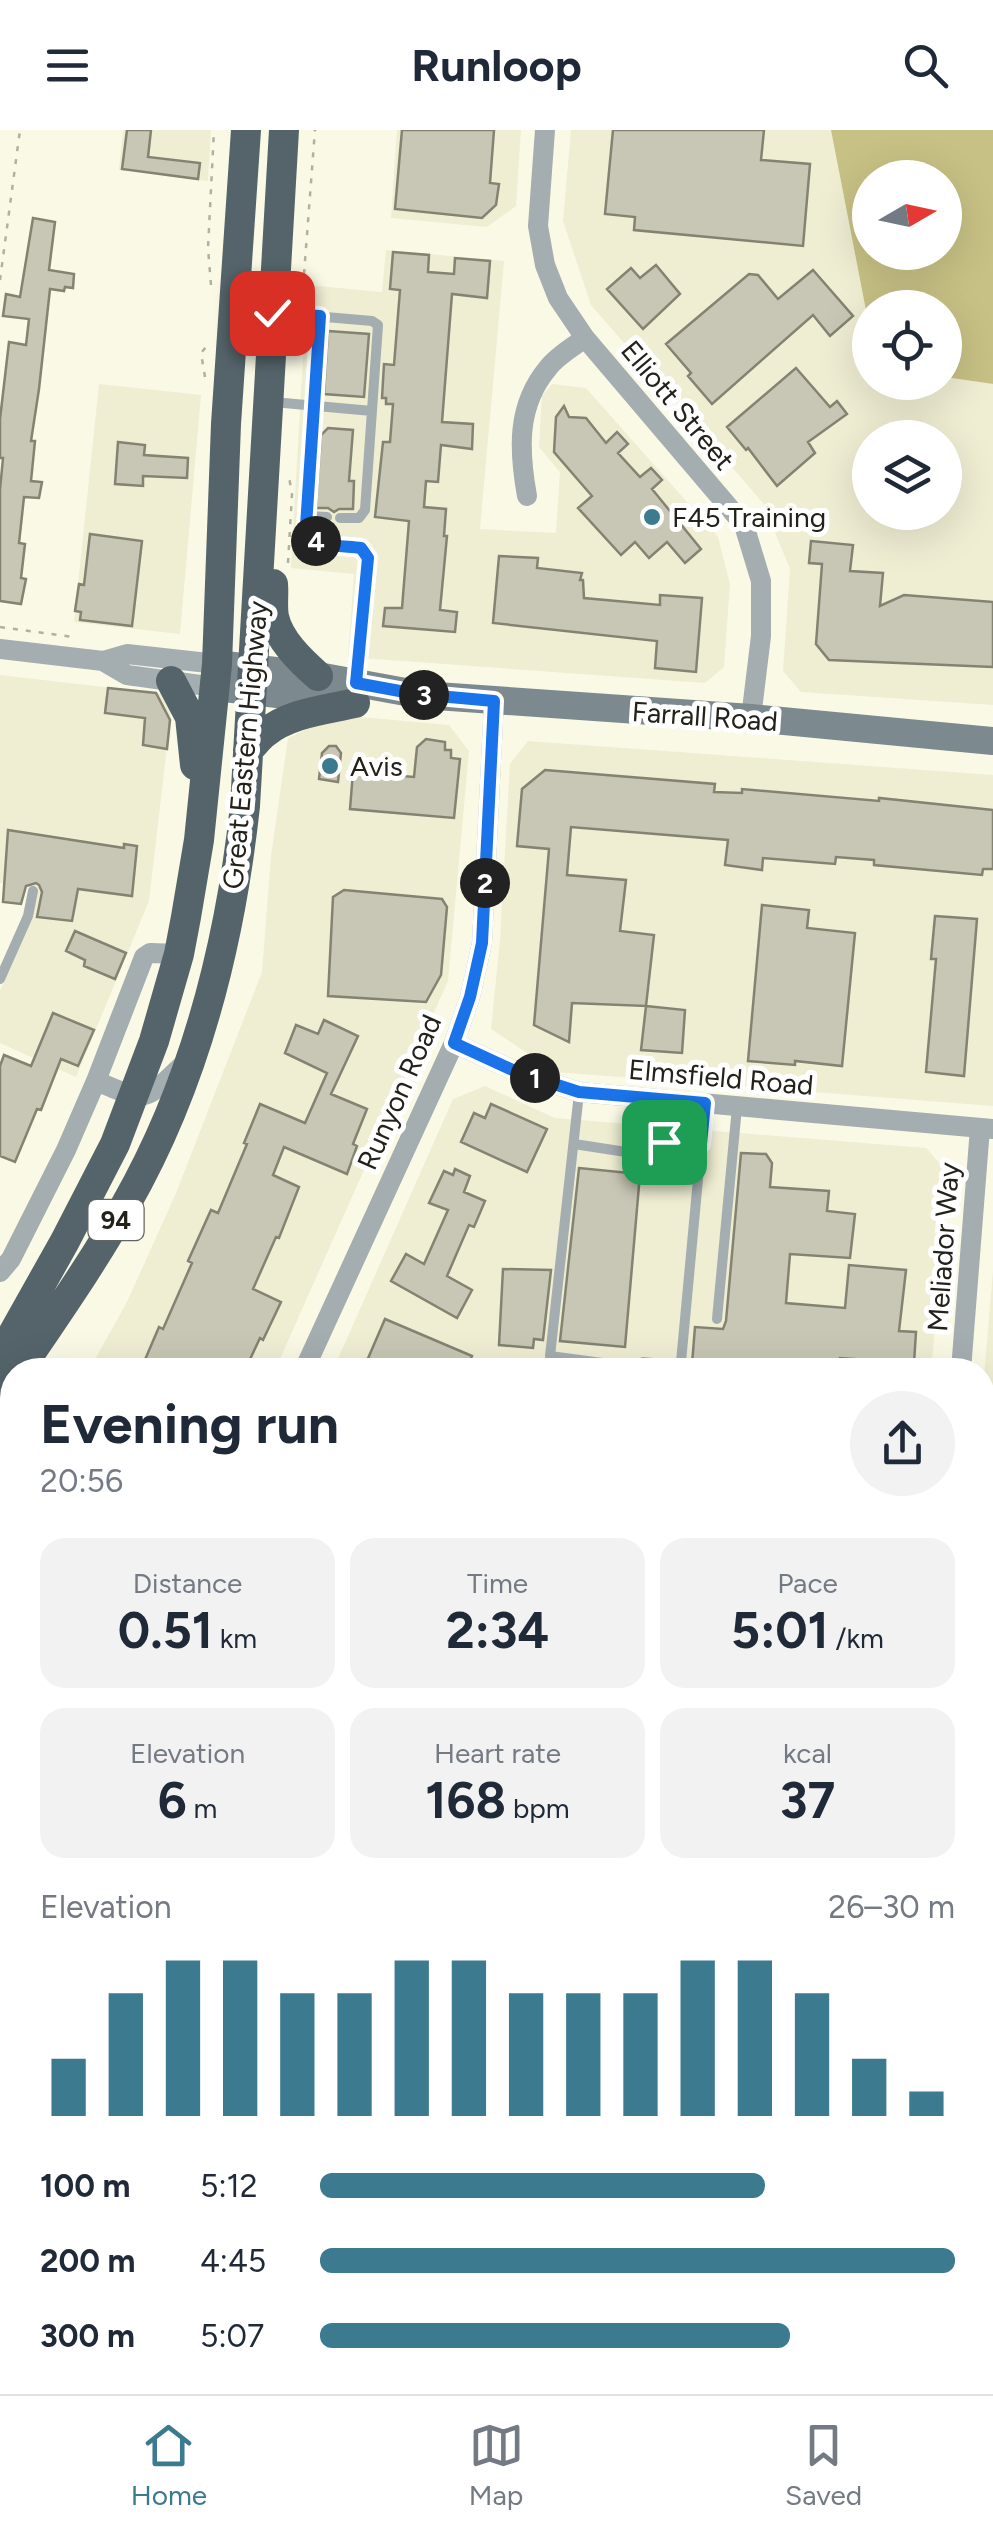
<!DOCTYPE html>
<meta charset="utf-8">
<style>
:root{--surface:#fff;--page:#f2f2f3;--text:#1f2937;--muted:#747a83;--line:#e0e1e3;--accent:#3c7a90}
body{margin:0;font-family:Figtree,sans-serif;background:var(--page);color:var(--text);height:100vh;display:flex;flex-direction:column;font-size:38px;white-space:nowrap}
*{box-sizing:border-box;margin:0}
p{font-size:32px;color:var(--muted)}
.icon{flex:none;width:55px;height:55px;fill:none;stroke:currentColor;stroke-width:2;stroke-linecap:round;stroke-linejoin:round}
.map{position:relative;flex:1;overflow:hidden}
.panel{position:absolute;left:0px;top:1228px;width:995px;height:1038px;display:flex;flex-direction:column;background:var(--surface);border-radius:40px 40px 0 0;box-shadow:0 10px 40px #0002}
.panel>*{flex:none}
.needle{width:65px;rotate:81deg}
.controls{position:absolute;left:852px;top:30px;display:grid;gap:20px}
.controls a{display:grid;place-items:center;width:110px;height:110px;border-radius:50%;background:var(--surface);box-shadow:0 10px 40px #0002;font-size:50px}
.pin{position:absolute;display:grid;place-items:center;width:85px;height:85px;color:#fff;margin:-42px;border-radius:20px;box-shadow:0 5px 15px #0006}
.km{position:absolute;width:50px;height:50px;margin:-25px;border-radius:50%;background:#222;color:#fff;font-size:28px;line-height:50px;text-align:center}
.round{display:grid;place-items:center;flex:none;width:105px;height:105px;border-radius:52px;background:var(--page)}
.headline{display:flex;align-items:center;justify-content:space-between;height:170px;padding:0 40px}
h1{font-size:55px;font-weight:700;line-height:75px}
.figures{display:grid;grid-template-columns:repeat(3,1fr);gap:15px;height:170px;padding:10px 40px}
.figures div{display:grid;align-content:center;border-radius:25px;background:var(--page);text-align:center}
.figures b{font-size:50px;font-weight:700}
.figures small{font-size:28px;font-weight:400}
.figures p{font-size:28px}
.chart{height:280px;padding:20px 40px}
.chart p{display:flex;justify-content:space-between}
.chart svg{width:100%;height:180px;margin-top:10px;stroke:var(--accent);stroke-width:6}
ul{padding:0 40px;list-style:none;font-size:32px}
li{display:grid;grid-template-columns:160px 120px 1fr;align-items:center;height:75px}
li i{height:25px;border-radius:12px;background:var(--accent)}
header{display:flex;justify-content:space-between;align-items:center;height:130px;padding:0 40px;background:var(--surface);font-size:45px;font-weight:700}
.dock{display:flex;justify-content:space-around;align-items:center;height:140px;border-top:2px solid var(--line);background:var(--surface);font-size:28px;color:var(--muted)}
.dock a{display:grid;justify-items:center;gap:5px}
.dock .selected{color:var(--accent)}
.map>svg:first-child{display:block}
.built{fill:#efedd2;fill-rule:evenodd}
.water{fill:#c7c185;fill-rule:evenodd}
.building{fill:#c8c7b5;stroke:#848372;stroke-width:2.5}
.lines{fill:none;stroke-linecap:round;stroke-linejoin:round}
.path{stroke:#b1b0a1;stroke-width:2.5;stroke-dasharray:5 8;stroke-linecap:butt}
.service{stroke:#a4adb0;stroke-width:10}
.minor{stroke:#a4adb0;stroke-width:20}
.secondary{stroke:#7c898e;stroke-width:28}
.trunk{stroke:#54646a;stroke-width:30}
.rail{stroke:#4b4a41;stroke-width:5;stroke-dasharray:5 10;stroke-linecap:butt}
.route-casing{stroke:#fff;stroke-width:20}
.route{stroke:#1a73e8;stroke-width:12}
.poi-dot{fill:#3c7a90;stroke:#fff;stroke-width:4}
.labels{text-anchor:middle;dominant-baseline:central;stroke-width:10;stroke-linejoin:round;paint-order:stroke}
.shield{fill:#fff;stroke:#64645f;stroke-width:2.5}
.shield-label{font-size:25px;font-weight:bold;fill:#22211a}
.street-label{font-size:28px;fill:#22211a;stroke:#fff}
.poi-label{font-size:28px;fill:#22211a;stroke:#fff;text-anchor:start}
</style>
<header><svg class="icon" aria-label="menu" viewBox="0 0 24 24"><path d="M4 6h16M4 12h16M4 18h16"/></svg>Runloop<svg class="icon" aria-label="search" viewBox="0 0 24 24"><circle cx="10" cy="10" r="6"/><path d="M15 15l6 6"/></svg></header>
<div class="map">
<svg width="993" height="2264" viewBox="0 0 993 2264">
<rect width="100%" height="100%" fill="#faf9e6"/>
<path class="built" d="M123,0h88l-3,51 -89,-11z
M397,0h124l-5,76 -29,21 -96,-9z
M571,0h260l39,201v51h75v-5l48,7v321l-192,-13 -18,-21 7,-102 -27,-66 -172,-198 -28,-84zM870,308h75v74h-75z
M386,120l118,11 -24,268 76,4 4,-61 -21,-25 3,-51 10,-12 34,4 132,149 12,47 -6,83 -19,16 -357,-26 6,-83 -63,-6 16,-283 75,7z
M99,254l102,11 -21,239 -106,-12z
M0,545l164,19 8,10 -23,197 -73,176 -76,-34v-52l31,-75 6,-28 -37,-5z
M338,585l111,10 20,26 -21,230 -173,389h-186l38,-68 49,-109 86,-221 9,-116 17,-118z
M528,611l465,34v331l-437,-34 -65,-43 9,-89 10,-176z
M485,956l70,32 371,30 24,27 -19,195h-598l120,-271z
M993,1141v198l-11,-69z
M12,1379v51l-12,-10v-18z
M993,1646v173l-10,-1 -1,-171z"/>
<path class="water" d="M831,0h162v254l-48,-7v-69h-75v23zM870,48h75v74h-75z"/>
<path class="building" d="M127,0h24l-3,27 52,6 -2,16 -76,-10z
M402,0h92l-4,53 9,1 -3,21 -14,13 -87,-9z
M613,0h151l-3,30 49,4 -7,82 -169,-16 1,-13 -30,-3z
M33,88l22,4 -6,48 25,4 -1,14 -8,-1 -1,4 -14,-2 -11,100 -8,52h4l-4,40 11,1 -3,16 -15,-1 -5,46 6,1 -4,34 5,1 -5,25 -21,-3v-111l3,-32h-3v-39l9,-77 17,3 3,-26 -26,-3 3,-22 14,3z
M393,122l36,3 -1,17 26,2 1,-16 35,3 -3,37 -35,-4 -10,128 31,2 -1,25 -31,-4 -3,37 -12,-1 -2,26 22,2 -2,27h3l-7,74 17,2 -2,20 -72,-6 2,-18h17l7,-87 -34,-4 8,-75h7l3,-38h-7v-6h-4l2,-34 10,1 6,-75 -10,-1z
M656,135l24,29 -37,35 -36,-40 24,-21 9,10z
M813,140l40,46 -23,20 -17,-21 -101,89 -24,-28 3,-3 -25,-29 83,-70 9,1 20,24z
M328,201l41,3 -5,63 -40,-3z
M796,238l34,39 7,-6 10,13 -39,28 7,11 -38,33 -29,-38 -2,2 -19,-23z
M564,276l5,11 17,1 20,25 11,-11 11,12 -10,9 22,24 11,-9 11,12 -10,9 49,60 -16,14 -18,-21 -18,16 -14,-16 -14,13 -43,-47 14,-12 -38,-44 2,-35z
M328,298l25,2 -4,51h5l-1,28h-14l-5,3 -6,-4h-12l5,-73z
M118,312l27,3 -1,10 44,3 -1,20 -44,-2v10l-28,-2z
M90,404l52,7 -10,85 -52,-6 1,-8 -6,-1 4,-27 5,1z
M811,411l42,4 -3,26 33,2 -3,33 24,-11 89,7v65l-164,-7 -13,-16 6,-80 -13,-1z
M499,426l39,2 -1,10 45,5 -2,7h3l1,18 76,7v-10l42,3 -6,74 -41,-4 2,-27 -164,-18z
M108,558l48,5 14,27 -3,29 -24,-4 2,-27 -40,-5z
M426,609l19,3v8h6v8l9,1 -6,59 -104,-9 3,-37 61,5 3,-30z
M329,616h7l5,7 -3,29 -19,-3 3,-26z
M545,640l170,14 -1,8 28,1v-4l137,12v-3l114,12v59h-10l-1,6 -108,-10v-5l-38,-3 -1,7 -72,-6 -1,12 -37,-5 3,-25 -157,-13 -4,48 59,5 -6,51 34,4 -8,71 -74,-3 -3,39 -35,-17 15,-176 -32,-3 5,-57z
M8,700l116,18v-4l13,2 -5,50 -54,-7 -6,32 -35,-4 5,-25 -3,-7 -3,-2 -10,3 -5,18 -18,-2z
M344,760l98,9 5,8 -6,68 -15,27 -98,-6 5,-99z
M762,775l47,5 -2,18 48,5 -13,133 -47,-5v4l-47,-4z
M935,786l42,3 -13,157 -38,-4 10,-113h-5z
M75,801l51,22 -11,26 -31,-13 1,-6 -19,-9z
M646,876l39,4 -3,43 -41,-3z
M53,883l41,17 -16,36 -17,-7 -20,51 -4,-1 -22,53 -15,-6v-90l4,-11 27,11z
M324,890l34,16 -27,58 36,15 -14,35 4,2 -10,28 -63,-27 -11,28 26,12 -20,51 -3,-1 -23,52 28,13 -18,38 -3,-2 -15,32h-83l-18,-8 15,-35 4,2 29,-66 -4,-2 23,-51 7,3 29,-69 -3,-1 16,-39 45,19 22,-50 -42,-20 11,-28 22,9z
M491,974l56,25 -20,43 -66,-30 13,-29 11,5z
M741,1023l25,1 6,9 -2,24 59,4 -2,20 28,3 -5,44 -60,-4 -4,49 59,5 4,-43 57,5 -7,61 17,1 -2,31 -74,-5 -1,12 -84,-5 -1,4 -62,-5 3,-37 28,2 3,-8z
M579,1038l61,6 -15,173 -65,-6z
M455,1039l15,7 -6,16 21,9 -11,26 -5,-2 -22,51 25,14 -15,28 -66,-37 15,-27 18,10 24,-54 -19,-7 15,-32 9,4z
M503,1139l48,1 -8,70 -9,-1 -1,9 -34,-3z
M385,1189l87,37 -6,14h-103z
M993,2237v27h-20l9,-12z"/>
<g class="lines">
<path class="path" d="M0,150l20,-150
M211,155l-3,-37 6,-118
M302,170l13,-170
M205,247l-4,-24 5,-6
M288,433l4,-69 -3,-17
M0,497l73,10
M0,1554l12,11
M654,2252l10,12"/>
<path class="service" d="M279,183l93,8 6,4 -13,185 -6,8h-19
M320,186l-14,210c10,23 34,19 55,22l7,10 -11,122
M273,272l99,9
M306,386l21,1
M0,849l28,-63 5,-25
M579,963l-29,263 67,9
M663,1013l38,2
M574,1014l65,10
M717,1189l20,-212
M643,1232l30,3 8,-3 24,-258"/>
<path class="minor" d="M545,0l-7,96 7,39 13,33 27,40 159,187 17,56v55l-10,82
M527,366c-8,-45 -11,-90 21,-128 9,-12 25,-21 37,-30
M0,519l103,12 24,14 88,12
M103,531l24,-7 90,10
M454,913l63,29 62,20 414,37
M96,951c54,23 47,20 89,-18
M0,1142l11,-13 55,-109 30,-69 48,-124 6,-4 29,1
M304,1240l150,-327 16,-46 12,-54 12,-242
M961,1240l19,-242
M982,1442l11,62
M982,1613l11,-11
M0,2005h12
M59,2264l4,-12"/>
<path class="secondary" d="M217,534l101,12 104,19 329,23 242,23
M215,557l131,15
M0,1642l12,19
M982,2183l11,-12
M553,2252l10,12
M929,2264l7,-12"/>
<path class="trunk" d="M273,454c1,10 -1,22 1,33 5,23 26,43 44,59
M171,551l19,36 5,48
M248,620c6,-5 11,-13 17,-17 24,-20 60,-23 90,-30
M0,1227l65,-116 50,-97 39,-103 25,-87 7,-37 13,-77 18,-176 9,-240 20,-294
M19,1240c37,-55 75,-109 107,-166 69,-121 104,-260 119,-398l39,-676
M0,1269l12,-19"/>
<path class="rail" d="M0,1459l12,13
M982,1875h11"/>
</g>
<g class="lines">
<defs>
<path id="route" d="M272,183l48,3 -14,210c10,23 34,19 55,22l7,10 -12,125 60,11 78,7 -12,242 -12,54 -16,46 63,29 62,20 126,11 -4,41 -37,-2"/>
</defs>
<use href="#route" class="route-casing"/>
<use href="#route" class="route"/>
</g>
<g class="poi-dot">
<circle cx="652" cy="387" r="10"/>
<circle cx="330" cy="636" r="10"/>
</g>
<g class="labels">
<rect class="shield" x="88.5" y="1070" width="55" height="40" rx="8"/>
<g class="shield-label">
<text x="116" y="1090">94</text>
</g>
<g class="street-label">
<text transform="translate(678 275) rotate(50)">Elliott Street</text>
<text transform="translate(705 586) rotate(4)">Farrall Road</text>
<text transform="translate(245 615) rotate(-85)">Great Eastern Highway</text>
<text transform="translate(721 947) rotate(5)">Elmsfield Road</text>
<text transform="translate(399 962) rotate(-66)">Runyon Road</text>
<text transform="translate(943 1117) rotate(-86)">Meliador Way</text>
</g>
<g class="poi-label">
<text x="672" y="387">F45 Training</text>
<text x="350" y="636">Avis</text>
</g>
</g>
</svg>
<div class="controls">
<a><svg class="needle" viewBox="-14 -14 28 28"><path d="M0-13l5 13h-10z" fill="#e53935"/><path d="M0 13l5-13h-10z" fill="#747a83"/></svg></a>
<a><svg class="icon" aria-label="locate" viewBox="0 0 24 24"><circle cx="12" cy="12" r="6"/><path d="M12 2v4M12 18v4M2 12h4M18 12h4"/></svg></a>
<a><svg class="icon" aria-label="layers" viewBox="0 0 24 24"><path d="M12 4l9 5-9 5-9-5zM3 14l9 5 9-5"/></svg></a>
</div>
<div class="pin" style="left:664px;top:1012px;background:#1e9e55"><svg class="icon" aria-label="arrive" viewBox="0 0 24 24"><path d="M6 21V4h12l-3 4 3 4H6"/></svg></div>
<div class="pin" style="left:272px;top:183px;background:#d93025"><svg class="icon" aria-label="check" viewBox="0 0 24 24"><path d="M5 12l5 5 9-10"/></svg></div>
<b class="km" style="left:535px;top:948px">1</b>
<b class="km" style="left:485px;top:753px">2</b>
<b class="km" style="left:424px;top:565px">3</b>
<b class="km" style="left:316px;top:411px">4</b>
<section class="panel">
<div class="headline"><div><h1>Evening run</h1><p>20:56</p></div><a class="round"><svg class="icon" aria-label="share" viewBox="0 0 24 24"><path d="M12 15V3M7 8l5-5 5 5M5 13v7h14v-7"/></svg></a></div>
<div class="figures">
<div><p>Distance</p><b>0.51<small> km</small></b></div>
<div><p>Time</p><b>2:34</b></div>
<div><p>Pace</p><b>5:01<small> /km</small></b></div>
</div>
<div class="figures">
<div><p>Elevation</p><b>6<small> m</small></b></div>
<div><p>Heart rate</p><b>168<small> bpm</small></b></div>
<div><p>kcal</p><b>37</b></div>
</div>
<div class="chart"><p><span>Elevation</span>26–30 m</p>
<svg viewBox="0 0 160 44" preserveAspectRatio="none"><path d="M5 44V30M15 44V14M25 44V6M35 44V6M45 44V14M55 44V14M65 44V6M75 44V6M85 44V14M95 44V14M105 44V14M115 44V6M125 44V6M135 44V14M145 44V30M155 44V38"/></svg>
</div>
<ul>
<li><b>100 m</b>5:12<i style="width:70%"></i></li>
<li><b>200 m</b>4:45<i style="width:100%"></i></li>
<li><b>300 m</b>5:07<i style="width:74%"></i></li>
</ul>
</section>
</div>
<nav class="dock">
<a class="selected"><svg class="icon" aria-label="home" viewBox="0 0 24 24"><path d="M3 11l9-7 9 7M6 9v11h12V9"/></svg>Home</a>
<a><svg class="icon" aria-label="map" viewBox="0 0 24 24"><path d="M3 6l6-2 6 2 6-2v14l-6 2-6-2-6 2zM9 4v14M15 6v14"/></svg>Map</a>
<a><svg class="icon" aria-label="saved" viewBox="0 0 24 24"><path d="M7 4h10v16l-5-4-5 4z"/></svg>Saved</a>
</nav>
